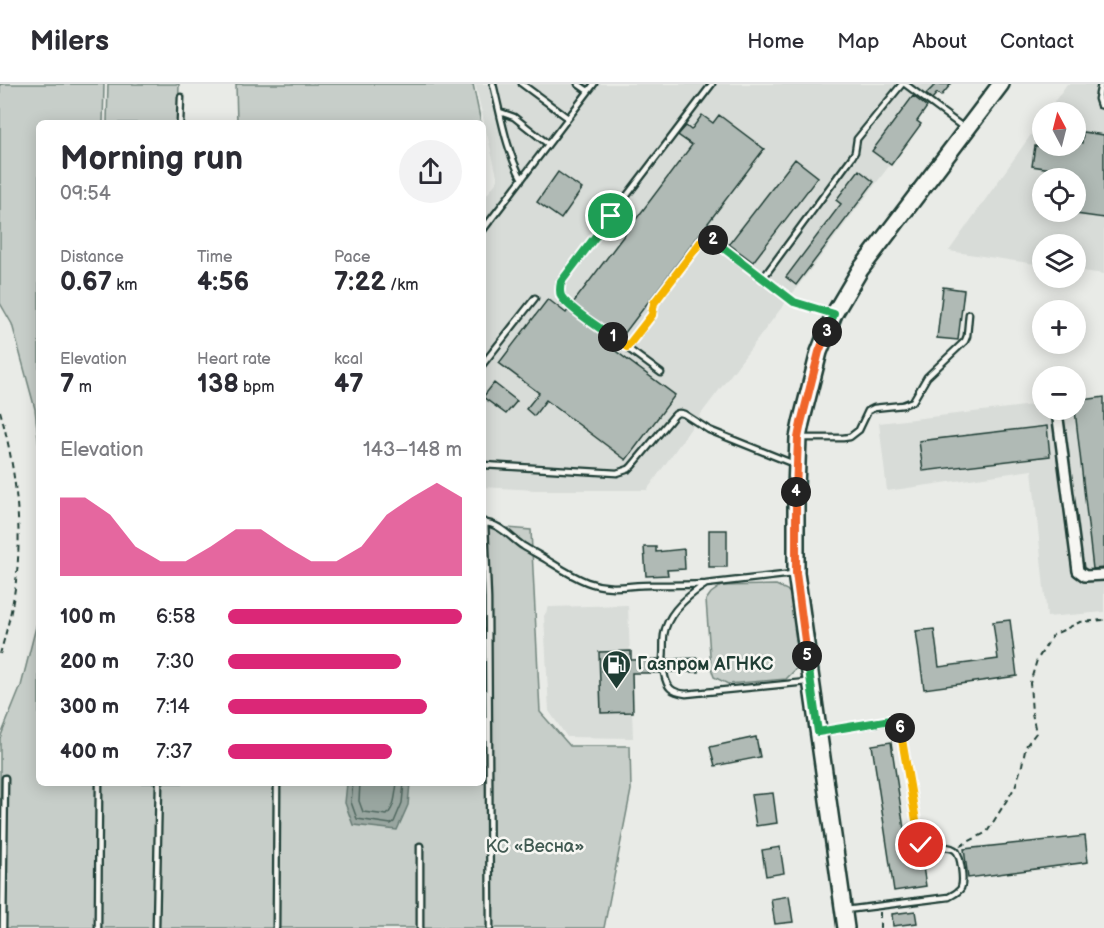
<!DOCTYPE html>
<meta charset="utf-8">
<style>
:root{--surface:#fff;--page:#f2f2f3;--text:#2b2b33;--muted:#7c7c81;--line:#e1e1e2;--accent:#db2777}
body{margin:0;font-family:"Balsamiq Sans",sans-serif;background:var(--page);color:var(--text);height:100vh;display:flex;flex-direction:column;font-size:22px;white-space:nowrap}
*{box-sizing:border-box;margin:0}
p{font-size:20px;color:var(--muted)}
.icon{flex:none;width:33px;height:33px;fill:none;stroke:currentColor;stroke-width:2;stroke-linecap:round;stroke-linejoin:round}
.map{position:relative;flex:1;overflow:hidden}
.drawer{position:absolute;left:36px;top:36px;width:450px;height:666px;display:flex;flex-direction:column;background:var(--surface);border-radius:9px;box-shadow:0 3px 15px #0003}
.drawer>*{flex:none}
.needle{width:39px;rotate:353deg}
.buttons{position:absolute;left:1032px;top:18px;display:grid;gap:12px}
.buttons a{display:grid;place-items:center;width:54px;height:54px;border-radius:50%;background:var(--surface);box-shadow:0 3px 15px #0003;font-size:30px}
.pin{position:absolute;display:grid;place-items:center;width:51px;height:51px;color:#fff;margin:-26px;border:3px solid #fff;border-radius:50%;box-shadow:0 2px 6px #0007}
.km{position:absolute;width:30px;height:30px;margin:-15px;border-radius:50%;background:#222;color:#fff;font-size:16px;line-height:30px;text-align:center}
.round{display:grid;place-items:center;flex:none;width:63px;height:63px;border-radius:32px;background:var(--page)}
.summary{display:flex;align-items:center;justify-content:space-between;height:102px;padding:0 24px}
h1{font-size:33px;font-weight:700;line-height:45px}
.metrics{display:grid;grid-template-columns:repeat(3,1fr);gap:9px;height:102px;padding:6px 24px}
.metrics div{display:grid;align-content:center}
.metrics b{font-size:26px;font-weight:700}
.metrics small{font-size:16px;font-weight:400}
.metrics p{font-size:16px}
.chart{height:168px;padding:12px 24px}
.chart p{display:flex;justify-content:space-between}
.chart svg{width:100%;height:108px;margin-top:6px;fill:var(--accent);opacity:.7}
ul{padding:0 24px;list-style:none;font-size:20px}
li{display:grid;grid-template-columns:96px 72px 1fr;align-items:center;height:45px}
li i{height:15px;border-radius:8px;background:var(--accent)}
header{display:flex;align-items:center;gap:36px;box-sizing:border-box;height:84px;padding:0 30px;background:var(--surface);border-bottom:2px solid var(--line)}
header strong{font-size:28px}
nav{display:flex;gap:33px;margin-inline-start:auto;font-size:21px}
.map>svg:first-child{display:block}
.built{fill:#d8dcd8;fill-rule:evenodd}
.green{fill:#c7cec9;stroke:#73867e;stroke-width:1.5}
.water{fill:#99a6a0;stroke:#687c75;stroke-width:1.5}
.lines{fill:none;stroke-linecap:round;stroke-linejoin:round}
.shore{stroke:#50675f;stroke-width:1.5}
.building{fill:#b0bab5;stroke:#1f3d34;stroke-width:1.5}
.lane-casing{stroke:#1f3d34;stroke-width:9}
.street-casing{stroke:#1f3d34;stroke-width:14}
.primary-casing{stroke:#1f3d34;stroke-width:20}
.path{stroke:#1f3d34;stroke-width:2;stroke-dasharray:6 4.5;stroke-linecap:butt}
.lane{stroke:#f6f6f2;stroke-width:4.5}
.street{stroke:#f6f6f2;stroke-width:9}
.primary{stroke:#f6f6f2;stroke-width:15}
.split-1-casing{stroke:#fff;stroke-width:12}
.split-2-casing{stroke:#fff;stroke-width:12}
.split-3-casing{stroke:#fff;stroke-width:12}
.split-4-casing{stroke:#fff;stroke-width:12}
.split-5-casing{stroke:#fff;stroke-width:12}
.split-6-casing{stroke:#fff;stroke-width:12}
.split-7-casing{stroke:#fff;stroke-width:12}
.split-1{stroke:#22a559;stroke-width:8}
.split-2{stroke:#f5b400;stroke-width:8}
.split-3{stroke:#22a559;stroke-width:8}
.split-4{stroke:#f0652b;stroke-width:8}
.split-5{stroke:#f0652b;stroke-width:8}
.split-6{stroke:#22a559;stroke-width:8}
.split-7{stroke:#f5b400;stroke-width:8}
.labels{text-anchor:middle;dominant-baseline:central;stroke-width:5;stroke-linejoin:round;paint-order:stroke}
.poi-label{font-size:18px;font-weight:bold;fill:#1f3d34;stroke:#f6f6f2;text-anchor:start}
.park-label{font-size:18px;fill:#415a52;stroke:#f6f6f2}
</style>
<header>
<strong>Milers</strong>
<nav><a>Home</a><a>Map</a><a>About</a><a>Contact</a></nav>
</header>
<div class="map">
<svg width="1104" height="844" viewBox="0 0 1104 844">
<rect width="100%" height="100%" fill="#e9ebe7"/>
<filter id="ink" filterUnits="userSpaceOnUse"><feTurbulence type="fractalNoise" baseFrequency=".0167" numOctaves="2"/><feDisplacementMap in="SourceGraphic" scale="12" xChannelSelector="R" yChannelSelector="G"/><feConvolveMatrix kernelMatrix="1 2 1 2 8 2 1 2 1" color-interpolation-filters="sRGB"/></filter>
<g filter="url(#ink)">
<path class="built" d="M475,0h471l3,2 -8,10 -4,-3 -3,4 -3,1 -5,7 1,2 -10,14 4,3 -220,290 -54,76h-112l-52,-3v-287l15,-20z
M1067,0h37v190l-28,-4v-26h-34v21l-93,-14 93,-132v27h34v-34h-29zM1042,94h34v34h-34z
M1104,313v215l-57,5 -15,-147 -145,21 -8,-68 163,-19v6h34v-10z
M628,521l5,133 -66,-1 -18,-26 -5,-95 5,-9z"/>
<path class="green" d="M0,0h104l-1,39h-64v324l-4,-38 -23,-85 -12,-21z
M108,0h71l-1,39h-71z
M236,0h237l8,39h-244z
M483,442l48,4 9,182 30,34h60l1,44 -27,138h-604v-190l21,-52 18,-71v168h444z
M776,501l11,5 6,7 8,67 -15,15 -58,5 -14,-7 -3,-9 -5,-68 5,-7 10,-7z"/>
<path class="water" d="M347,699h63l-2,22 -11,25 -44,-5 -8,-22z"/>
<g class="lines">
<path class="shore" d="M353,699l-2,19 6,17 34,5 3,-2 8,-19 2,-20
M360,699l-1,18 4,11 24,3c8,-8 8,-20 10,-32"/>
</g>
<path class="building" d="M936,0h15l-10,12 -4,-3 -5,6 -6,-5z
M913,12l14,11 -10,14 4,3 -30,41 -19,-14z
M702,31l11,8 6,-8 45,34 -143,189 -48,-35 119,-158 -14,-10 8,-9 5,4z
M1083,48l21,3v83l-28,-4v-29l1,-12 -45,-7 3,-20h41v-4l6,1z
M795,75l23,18 -65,85 -24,-18z
M859,86l15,12 -78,103 -10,-8 55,-73 -5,-4z
M558,88l24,17 -21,30 -24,-17z
M943,203l21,3 -6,50 -21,-2z
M548,215l18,14 2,-3 48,35 -3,4 62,46 -49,65 -80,-60 -12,16 -8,-7 13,-16 -40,-30z
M494,299l23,18 -11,13 -23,-17z
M1104,313v171l-11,1 -18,-159 1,-9z
M1047,342l3,30 -127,15 -4,-30z
M709,446h18v37h-18z
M644,463h12v5l28,-3 1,20 -18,1 1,5 -22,1z
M1010,536l7,56 -93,13 -8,-58 18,-2 5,38 59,-8 -5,-37z
M631,567v9l28,-1 3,4h3l3,-4 30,-1 1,14h-31l-1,-2 -3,-1 -4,4h-28l1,39 -32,1 -2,-61z
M756,653l4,20 -45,9 -5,-19z
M891,658l19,127 13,-2 3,19 -32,5 -22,-146z
M773,709l4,30 -21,3 -5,-31z
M1085,752l3,26 -120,16 -4,-29z
M780,763l4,26 -18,3 -4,-26z
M789,812l4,26 -18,2 -4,-25z
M915,827l2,12 -24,3 -1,-12z"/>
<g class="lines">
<defs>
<path id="lane" d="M493,0c8,32 13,66 29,95
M522,0l46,34
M578,0l10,7
M905,0l59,44
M1101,0l-3,15 2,6 4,1
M500,28l14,5 34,27
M180,39l1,-26
M483,146l111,-146
M763,194l31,24 37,11
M627,263l25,-32 2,-12 52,-68 57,43 89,-121 3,-5 2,-13 45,-55
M483,280l52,-66
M661,289l-96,-71c-4,-7 -7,-12 -4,-20l151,-198
M801,354h42l7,-1 9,-7 9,-19 6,-3 29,-3 10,-4 14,-24 38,-36 2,-5 2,-22
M483,381l134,8 12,-4 3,-3 41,-49c3,-4 5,-5 11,-3l25,16 85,34
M485,438l3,77 2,329
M484,439c15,0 27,15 39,23 8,5 16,9 24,14 13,8 25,16 40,22 24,9 40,3 64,3 19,0 37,0 55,-1
M663,575c1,-8 0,-16 1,-24 3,-22 25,-40 42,-51l87,-10
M664,589c3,15 7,19 22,21l121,-12
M821,647l70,-10 6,2 3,4 18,105 3,13c12,7 24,-2 34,5 6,4 9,31 6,38 -2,4 -7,6 -12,9l-103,13
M420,762v82
M3,844l2,-150
M98,844l1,-145
M156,844l3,-145
M276,844l1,-145"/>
<path id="street" d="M1058,335l20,152 7,5 19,-1"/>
<path id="primary" d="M846,844l-50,-355v-85l2,-50 3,-15 18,-71 15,-38 26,-44 141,-186"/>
</defs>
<use href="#lane" class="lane-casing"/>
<use href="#street" class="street-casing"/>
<use href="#primary" class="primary-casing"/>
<path class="path" d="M0,327c15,53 23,116 16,170 -3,25 -9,49 -16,73
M960,762l27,-14 28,-45 7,-22 4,-19 10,-13 -4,-20 -2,-30 7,-23 16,-25 27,-13 24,-2
M880,828v16"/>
<use href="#lane" class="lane"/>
<use href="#street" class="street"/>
<use href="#primary" class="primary"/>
</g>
</g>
<g class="lines" filter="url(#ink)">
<defs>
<path id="split-1" d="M611,132l-50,66c-1,5 -2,9 0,14 6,11 40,33 52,41"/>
<path id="split-2" d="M613,253l14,10 25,-32 2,-12 52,-68 7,5"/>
<path id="split-3" d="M713,156l81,62 40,12 -7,18"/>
<path id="split-4" d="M796,408l2,-54 3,-15 18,-71 8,-20"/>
<path id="split-5" d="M796,408v81l11,83"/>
<path id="split-6" d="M807,572l11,76 73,-12 6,3 3,5"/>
<path id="split-7" d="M900,644l18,104 3,13"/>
</defs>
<use href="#split-1" class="split-1-casing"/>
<use href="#split-2" class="split-2-casing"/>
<use href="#split-3" class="split-3-casing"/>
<use href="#split-4" class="split-4-casing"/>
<use href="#split-5" class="split-5-casing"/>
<use href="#split-6" class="split-6-casing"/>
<use href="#split-7" class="split-7-casing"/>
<use href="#split-1" class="split-1"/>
<use href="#split-2" class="split-2"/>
<use href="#split-3" class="split-3"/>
<use href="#split-4" class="split-4"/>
<use href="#split-5" class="split-5"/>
<use href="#split-6" class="split-6"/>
<use href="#split-7" class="split-7"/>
</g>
<defs>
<symbol id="fuel-pin" viewBox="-11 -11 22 30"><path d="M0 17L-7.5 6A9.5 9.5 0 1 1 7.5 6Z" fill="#1f3d34" stroke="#f6f6f2"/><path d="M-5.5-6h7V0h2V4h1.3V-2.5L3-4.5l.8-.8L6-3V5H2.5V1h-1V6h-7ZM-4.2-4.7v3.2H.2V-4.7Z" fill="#fff"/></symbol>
</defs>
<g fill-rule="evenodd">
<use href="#fuel-pin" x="600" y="564" width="33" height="45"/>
</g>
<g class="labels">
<g class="poi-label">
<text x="637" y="580">Газпром АГНКС</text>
</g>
<g class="park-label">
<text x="535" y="762">КС «Весна»</text>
</g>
</g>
</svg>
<div class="buttons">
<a><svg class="needle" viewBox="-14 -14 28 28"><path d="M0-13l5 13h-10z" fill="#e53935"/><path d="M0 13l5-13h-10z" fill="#7c7c81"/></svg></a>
<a><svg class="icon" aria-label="locate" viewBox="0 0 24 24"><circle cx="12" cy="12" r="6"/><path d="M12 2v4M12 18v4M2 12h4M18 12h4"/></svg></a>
<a><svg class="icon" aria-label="layers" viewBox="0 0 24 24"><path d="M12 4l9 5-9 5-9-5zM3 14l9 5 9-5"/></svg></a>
<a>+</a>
<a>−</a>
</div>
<div class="pin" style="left:611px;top:132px;background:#1e9e55"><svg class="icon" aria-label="arrive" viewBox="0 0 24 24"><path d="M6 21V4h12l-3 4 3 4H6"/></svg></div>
<div class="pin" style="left:921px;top:761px;background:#d93025"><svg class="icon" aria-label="check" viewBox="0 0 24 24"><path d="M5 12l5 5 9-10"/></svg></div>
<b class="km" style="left:613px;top:253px">1</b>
<b class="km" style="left:713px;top:156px">2</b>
<b class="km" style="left:827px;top:248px">3</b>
<b class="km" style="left:796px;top:408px">4</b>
<b class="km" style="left:807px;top:572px">5</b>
<b class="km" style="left:900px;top:644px">6</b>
<section class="drawer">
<div class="summary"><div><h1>Morning run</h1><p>09:54</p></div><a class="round"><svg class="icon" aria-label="share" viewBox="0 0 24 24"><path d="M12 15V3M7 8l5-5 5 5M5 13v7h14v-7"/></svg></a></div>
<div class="metrics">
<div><p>Distance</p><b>0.67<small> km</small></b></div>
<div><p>Time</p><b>4:56</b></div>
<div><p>Pace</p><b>7:22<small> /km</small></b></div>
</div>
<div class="metrics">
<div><p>Elevation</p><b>7<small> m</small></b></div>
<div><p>Heart rate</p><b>138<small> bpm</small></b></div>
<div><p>kcal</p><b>47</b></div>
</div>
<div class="chart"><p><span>Elevation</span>143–148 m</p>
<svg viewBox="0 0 160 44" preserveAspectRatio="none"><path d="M0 44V12L10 12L20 19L30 32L40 38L50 38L60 32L70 25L80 25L90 32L100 38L110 38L120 32L130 19L140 12L150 6L160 12V44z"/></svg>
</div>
<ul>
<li><b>100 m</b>6:58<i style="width:100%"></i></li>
<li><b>200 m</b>7:30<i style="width:74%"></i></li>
<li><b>300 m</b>7:14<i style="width:85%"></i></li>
<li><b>400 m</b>7:37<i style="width:70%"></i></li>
</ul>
</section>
</div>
